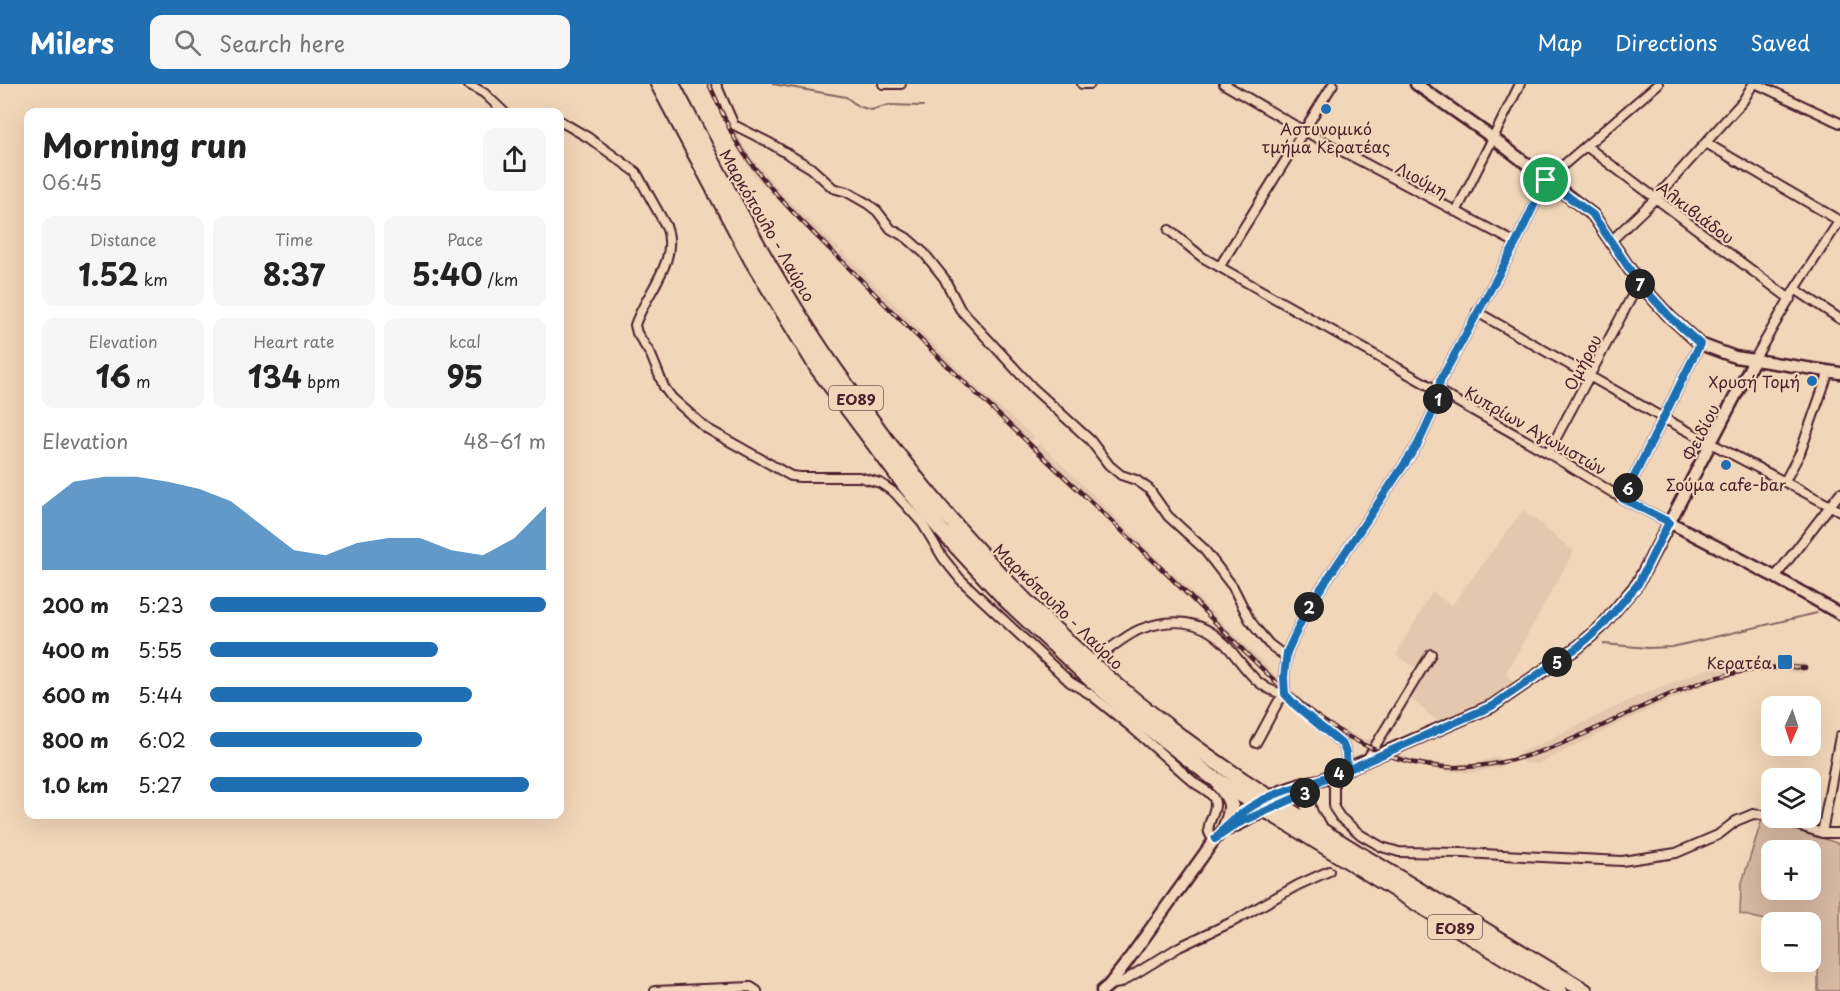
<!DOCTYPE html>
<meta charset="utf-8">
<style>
:root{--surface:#fff;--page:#f6f6f6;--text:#222;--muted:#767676;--accent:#1f6fb2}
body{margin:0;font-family:"Playpen Sans",sans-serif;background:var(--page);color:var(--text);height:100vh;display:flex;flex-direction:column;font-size:22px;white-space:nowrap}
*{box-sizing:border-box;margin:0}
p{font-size:20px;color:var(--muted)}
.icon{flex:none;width:33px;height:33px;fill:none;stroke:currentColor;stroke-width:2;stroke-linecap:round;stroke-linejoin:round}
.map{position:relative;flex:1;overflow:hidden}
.sheet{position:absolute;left:24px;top:24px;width:540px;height:711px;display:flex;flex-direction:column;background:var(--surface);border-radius:12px;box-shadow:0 6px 24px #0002}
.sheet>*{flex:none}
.needle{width:39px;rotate:183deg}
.buttons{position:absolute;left:1761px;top:612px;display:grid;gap:12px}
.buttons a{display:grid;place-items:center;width:60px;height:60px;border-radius:12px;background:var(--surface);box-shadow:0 6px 24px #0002;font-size:30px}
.pin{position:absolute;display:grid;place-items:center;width:51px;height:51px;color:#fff;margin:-26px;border:3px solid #fff;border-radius:50%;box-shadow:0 2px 6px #0007}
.km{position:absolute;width:30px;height:30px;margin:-15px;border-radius:50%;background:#222;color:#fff;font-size:16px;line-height:30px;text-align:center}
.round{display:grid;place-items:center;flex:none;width:63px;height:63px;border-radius:12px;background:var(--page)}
.head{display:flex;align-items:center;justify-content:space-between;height:102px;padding:0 18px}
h1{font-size:33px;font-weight:700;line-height:45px}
.stats{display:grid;grid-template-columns:repeat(3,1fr);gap:9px;height:102px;padding:6px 18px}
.stats div{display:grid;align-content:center;border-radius:12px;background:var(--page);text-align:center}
.stats b{font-size:30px;font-weight:700}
.stats small{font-size:16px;font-weight:400}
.stats p{font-size:16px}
.chart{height:168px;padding:12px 18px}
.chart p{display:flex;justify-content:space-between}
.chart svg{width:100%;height:108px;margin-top:6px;fill:var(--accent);opacity:.7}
ul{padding:0 18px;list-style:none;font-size:20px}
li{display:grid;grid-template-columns:96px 72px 1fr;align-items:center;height:45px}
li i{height:15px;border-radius:8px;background:var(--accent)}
header{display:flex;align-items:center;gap:36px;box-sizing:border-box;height:84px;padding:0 30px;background:var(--accent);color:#fff}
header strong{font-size:28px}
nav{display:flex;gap:33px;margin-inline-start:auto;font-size:21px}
.search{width:420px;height:54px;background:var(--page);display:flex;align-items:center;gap:15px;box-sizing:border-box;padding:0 21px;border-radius:12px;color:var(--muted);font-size:22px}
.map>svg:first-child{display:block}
.built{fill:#e4c7ae}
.green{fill:#d7b8a1;stroke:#906c66;stroke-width:1.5;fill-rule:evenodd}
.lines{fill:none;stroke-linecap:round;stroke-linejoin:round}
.stream{stroke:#88635f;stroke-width:2}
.street-casing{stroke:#4a1f2b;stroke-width:12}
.secondary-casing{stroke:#4a1f2b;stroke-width:15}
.highway-casing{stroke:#4a1f2b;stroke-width:18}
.street{stroke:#f2d6b9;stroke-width:8}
.secondary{stroke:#f2d6b9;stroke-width:10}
.highway{stroke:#f2d6b9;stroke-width:14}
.rail-casing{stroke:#4a1f2b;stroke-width:4.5}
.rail{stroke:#f2d6b9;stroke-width:2;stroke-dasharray:7;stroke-linecap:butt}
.route-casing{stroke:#fff;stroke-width:12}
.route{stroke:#1f6fb2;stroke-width:8}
.poi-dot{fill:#1f6fb2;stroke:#f2d6b9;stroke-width:2}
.labels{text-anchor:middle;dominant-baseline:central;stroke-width:4.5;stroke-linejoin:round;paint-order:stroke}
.shield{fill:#f2d6b9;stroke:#7c5656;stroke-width:1.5}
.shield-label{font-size:15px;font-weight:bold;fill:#4a1f2b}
.poi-label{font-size:16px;fill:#4a1f2b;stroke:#f2d6b9}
.street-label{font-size:16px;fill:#4a1f2b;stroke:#f2d6b9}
</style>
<header>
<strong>Milers</strong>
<div class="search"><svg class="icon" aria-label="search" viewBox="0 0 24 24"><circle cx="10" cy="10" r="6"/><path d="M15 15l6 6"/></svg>Search here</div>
<nav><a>Map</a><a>Directions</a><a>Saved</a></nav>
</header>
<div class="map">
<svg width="1840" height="907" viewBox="0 0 1840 907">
<rect width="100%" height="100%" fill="#f2d6b9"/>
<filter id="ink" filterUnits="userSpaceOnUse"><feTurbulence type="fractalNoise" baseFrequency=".0167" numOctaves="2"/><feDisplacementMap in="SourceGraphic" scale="12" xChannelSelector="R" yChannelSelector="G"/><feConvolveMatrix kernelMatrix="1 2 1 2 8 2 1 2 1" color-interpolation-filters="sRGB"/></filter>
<g filter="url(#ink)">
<path class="built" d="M707,0h6l32,65 40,48 54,52 -7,4 -77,-76 -19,-32z
M842,167l138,140 54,46 -6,6 -72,-65 -121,-122z
M1040,359l121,119v9l-126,-122z
M1523,426l51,41 -68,122 9,11 -27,18 -47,22 -31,-26 15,-24 -29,-19 36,-63 20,13z
M1171,487l110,110v5l-3,1 -107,-106z
M1753,575l53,4 -2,10 -42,-3 -46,10 -64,28 -114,56 -16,-1 -3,-11 19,-7 100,-49 75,-29z
M1290,606l28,24 25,16 19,9 15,1 -2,4 -11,2 -30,-16 -41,-32z
M1397,669l22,8 36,3 25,-2 19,-6 3,11 -31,6 -33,-3 -27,-5 -21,-8z"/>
<path class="green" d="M1762,735l78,25v147h-22v-27l-7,-15 -1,-27h-37l-33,-8 1,-28zM1772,766h38v40h-38z"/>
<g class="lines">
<path class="stream" d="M773,0l73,13 12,9 13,4 18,-5 34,1
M1604,560l44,4 24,-1 145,-34"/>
<defs>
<path id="street" d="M468,0l16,9 20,19
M716,0l18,41 34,17 43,26 22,20 14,4 21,12 9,7 14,18 16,9 17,15 20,25 16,31 73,79 57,52 19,25 12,10 15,5 13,9 19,27 35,32 30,39 16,32 9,12 11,13 17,13
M883,0h18
M1082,0h8
M1224,0l80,47 212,112
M1757,0l83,39
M560,37l29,17 47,34 30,54c14,35 -21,68 -31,99l2,8 14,22 13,32 8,11 34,30 85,48 9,1h59l21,6 15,10 27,30 21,35 17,21 110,103 20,12 41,33 65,57c6,4 15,8 18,15 6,14 -16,30 1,40
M1706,59l134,78
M1586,62l204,153
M1456,128l64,-128
M1169,146l33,27 346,196 75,46 46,23
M1611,157l44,-42 88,-98 10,-17
M1220,182l113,-182
M1795,205l45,30
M1477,228l186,106 177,93
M1754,276l41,-71 45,-69
M1548,369l91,-170
M1785,397l15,-28 29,-82
M1623,415l77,-155
M1775,493l65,-84
M1091,578c16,-10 34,-27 50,-33 29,-11 59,-10 82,13 19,18 31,48 62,52l-7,8 -22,41
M1366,677l65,-107
M1347,685l-1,-16 -3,-8 -58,-51 -1,-17 3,-25 20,-43 111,-165 19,-41 3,-22 76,-138 30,-63 112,-96
M1329,693l5,9v22l6,9 21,18 21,12 17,5 64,1 159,8 54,-8 42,-18 18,-14 17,-7 19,2
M1775,734l47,15h18
M1822,749l18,-97
M1109,901l11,-2 59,-36 55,-26 64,-36 31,-14
M655,907l96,-4 6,4"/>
<path id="secondary" d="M1416,0l77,54 100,77 46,68 31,34 30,27 35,13 105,16
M1669,438l106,55 65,37
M1229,745l83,-41
M1102,907l7,-6 17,-22 89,-124 23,-25 15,-10 31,-14 21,-7 16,-3 171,-74 86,-59 23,-20 37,-44 116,-223"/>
<path id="highway" d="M658,0l93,175 67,110 89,119 34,42 67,72 81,76 44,38 79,61 347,214
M672,0c50,95 99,193 160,281 97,141 213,270 351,373 62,46 128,86 193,126 70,42 139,85 209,127
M1220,702c13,15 14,21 6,40
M1309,706c-4,15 0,25 10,36"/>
</defs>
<use href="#street" class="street-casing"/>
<use href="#secondary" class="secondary-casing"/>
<use href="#highway" class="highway-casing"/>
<use href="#street" class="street"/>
<use href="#secondary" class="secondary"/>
<use href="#highway" class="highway"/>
<defs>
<path id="rail" d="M709,0c12,25 22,53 39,75 34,47 84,91 125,133 87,89 179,172 269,258 38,35 73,73 110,109 22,21 44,43 69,60 35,25 79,46 123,48 134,6 227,-111 361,-99"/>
</defs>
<use href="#rail" class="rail-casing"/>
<use href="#rail" class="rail"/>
</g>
</g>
<g class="lines" filter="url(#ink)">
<defs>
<path id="route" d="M1546,96l-30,63 -76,138 -3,22 -19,41 -111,165 -20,43 -3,25 1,17 11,12 47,39 3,8 1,17 -26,10 -12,10 -12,7 -60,27 -22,15c41,-49 78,-48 132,-69l145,-64 86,-59 23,-20 37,-43 31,-62 -46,-23 77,-155 -30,-27 -31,-34 -46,-68 -47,-35"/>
</defs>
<use href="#route" class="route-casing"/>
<use href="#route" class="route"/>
</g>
<g class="poi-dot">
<circle cx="1326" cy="25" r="6"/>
<circle cx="1812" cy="297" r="6"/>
<circle cx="1726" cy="381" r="6"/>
<rect x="1777" y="570" width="16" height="16" rx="3"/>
</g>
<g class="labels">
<g class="shield">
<rect x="829" y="302" width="54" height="24" rx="4.5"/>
<rect x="1428" y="831" width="54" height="24" rx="4.5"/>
</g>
<g class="shield-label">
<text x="856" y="314">ΕΟ89</text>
<text x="1455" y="843">ΕΟ89</text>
</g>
<g class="poi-label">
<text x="1326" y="44">Αστυνομικό<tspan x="1326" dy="18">τμήμα Κερατέας</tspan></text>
<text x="1800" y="297" text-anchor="end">Χρυσή Τομή</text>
<text x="1726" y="400">Σούμα cafe-bar</text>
<text x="1772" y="578" text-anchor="end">Κερατέα</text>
</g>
<g class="street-label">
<text transform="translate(1422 95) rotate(28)">Λιούμη</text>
<text transform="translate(1696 128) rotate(37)">Αλκιβιάδου</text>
<text transform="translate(768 141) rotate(60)">Μαρκόπουλο - Λαύριο</text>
<text transform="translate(1582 278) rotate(-62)">Ομήρου</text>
<text transform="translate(1536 346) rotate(30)">Κυπρίων Αγωνιστών</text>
<text transform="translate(1700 348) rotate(-63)">Φειδίου</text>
<text transform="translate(1059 522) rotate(44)">Μαρκόπουλο - Λαύριο</text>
</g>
</g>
</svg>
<div class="buttons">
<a><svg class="needle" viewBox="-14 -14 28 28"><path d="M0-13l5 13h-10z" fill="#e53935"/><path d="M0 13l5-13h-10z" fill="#767676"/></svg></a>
<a><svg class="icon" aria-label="layers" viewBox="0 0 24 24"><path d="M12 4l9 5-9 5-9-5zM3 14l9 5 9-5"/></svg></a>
<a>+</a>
<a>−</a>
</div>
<div class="pin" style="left:1546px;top:96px;background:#1e9e55"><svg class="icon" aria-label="arrive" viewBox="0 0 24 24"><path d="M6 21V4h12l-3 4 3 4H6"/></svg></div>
<b class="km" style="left:1438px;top:315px">1</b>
<b class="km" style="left:1309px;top:523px">2</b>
<b class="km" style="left:1305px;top:709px">3</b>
<b class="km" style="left:1339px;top:689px">4</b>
<b class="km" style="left:1557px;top:578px">5</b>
<b class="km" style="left:1628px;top:404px">6</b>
<b class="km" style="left:1640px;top:200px">7</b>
<section class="sheet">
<div class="head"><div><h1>Morning run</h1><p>06:45</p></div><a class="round"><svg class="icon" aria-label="share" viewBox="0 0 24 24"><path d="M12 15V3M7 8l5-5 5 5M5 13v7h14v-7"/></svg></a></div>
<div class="stats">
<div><p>Distance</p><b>1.52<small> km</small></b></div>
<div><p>Time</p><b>8:37</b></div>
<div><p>Pace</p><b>5:40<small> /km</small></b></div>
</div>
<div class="stats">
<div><p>Elevation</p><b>16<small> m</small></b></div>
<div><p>Heart rate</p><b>134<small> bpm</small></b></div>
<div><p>kcal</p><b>95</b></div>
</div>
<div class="chart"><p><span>Elevation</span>48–61 m</p>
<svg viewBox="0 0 160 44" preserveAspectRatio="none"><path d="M0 44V18L10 8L20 6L30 6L40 8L50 11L60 16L70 26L80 36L90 38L100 33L110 31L120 31L130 36L140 38L150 31L160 18V44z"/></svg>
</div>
<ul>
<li><b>200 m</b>5:23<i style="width:100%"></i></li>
<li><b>400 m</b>5:55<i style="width:68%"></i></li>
<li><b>600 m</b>5:44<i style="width:78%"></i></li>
<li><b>800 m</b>6:02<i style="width:63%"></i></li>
<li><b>1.0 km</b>5:27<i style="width:95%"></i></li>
</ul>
</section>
</div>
